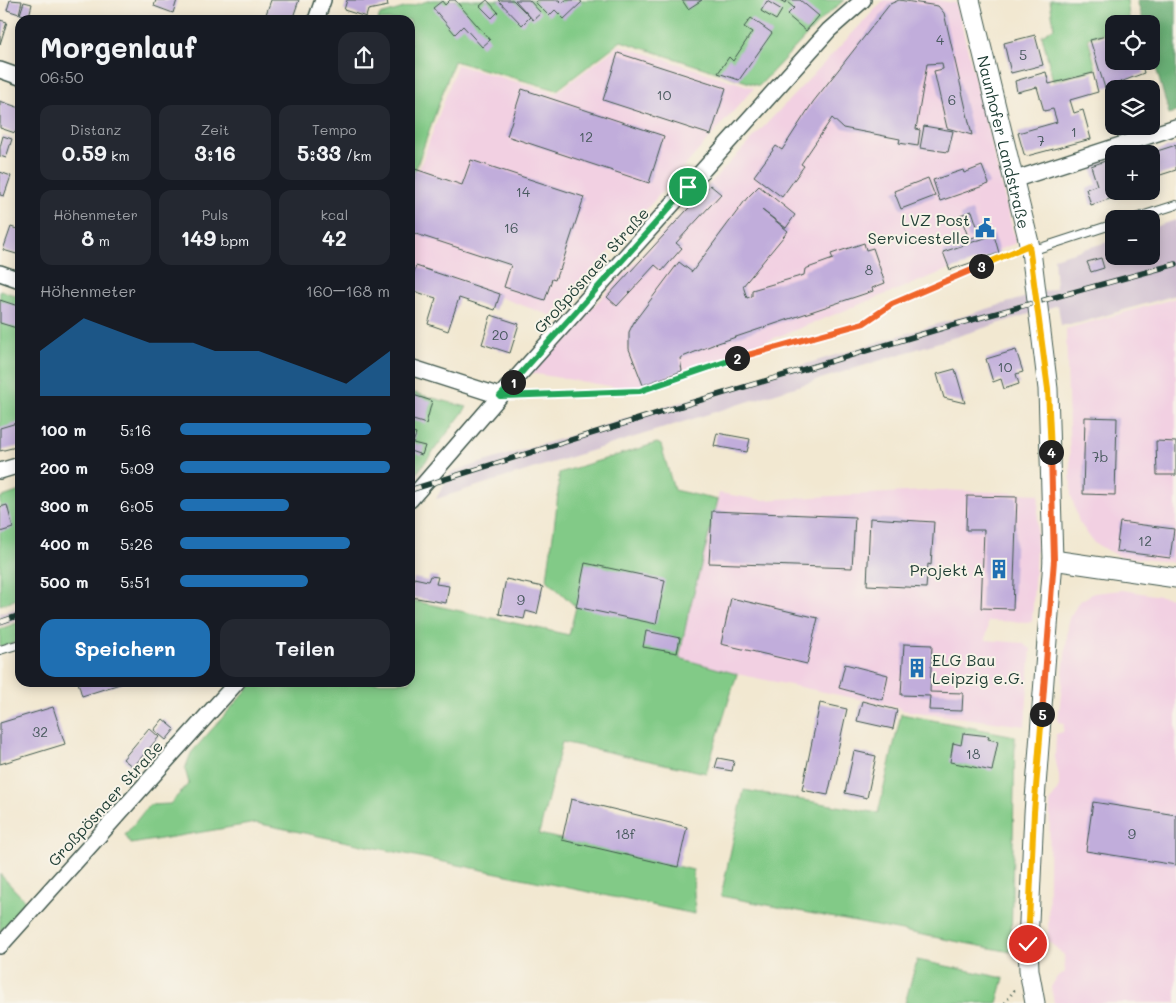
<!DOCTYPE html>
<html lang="de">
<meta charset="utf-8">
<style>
:root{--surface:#171b24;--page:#242831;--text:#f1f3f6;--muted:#9ea1a6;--accent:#1f6fb2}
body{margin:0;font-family:Mali,sans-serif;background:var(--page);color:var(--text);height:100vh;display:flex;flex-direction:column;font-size:19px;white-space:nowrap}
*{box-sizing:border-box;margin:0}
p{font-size:16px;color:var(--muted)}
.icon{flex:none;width:28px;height:28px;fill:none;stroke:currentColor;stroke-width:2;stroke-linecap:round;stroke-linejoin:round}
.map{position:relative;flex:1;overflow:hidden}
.sheet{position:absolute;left:15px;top:15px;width:400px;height:672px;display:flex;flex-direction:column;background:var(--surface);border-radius:15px;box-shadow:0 2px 12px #0003}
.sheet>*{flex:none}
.fabs{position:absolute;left:1105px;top:15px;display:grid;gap:10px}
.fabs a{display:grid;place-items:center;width:55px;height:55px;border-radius:10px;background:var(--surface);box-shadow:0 2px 12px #0003;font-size:25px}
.pin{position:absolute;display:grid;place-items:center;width:42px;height:42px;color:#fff;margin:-21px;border:2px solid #fff;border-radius:50%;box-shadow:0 1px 5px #0007}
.km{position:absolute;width:25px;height:25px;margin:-12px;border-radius:50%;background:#222;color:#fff;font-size:14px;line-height:25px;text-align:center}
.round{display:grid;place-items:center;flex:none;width:52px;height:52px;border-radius:15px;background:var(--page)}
.summary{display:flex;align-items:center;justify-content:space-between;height:85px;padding:0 25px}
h1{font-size:28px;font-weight:700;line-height:38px}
.metrics{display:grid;grid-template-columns:repeat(3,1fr);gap:8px;height:85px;padding:5px 25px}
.metrics div{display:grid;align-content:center;border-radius:12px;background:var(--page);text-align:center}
.metrics b{font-size:21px;font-weight:700}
.metrics small{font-size:14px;font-weight:400}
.metrics p{font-size:14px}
.chart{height:140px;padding:10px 25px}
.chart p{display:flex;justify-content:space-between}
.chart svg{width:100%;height:90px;margin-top:5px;fill:var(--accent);opacity:.7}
.primary-button{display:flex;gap:10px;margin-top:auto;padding:10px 25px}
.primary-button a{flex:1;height:58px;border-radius:15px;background:var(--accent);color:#fff;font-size:20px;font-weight:700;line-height:58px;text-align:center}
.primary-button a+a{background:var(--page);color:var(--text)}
ul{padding:0 25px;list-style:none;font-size:16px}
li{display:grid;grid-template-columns:80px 60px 1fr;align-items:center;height:38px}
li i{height:12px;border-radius:6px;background:var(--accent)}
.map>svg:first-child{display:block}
.built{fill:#f2d0e2}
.industrial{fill:#cfbed0}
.green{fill:#82ca87;stroke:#50845e}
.forest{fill:#69ae74;stroke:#447654}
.building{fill:#c1addb}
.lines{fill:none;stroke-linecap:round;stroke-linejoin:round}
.service-casing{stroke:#3f574c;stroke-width:10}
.minor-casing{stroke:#3f574c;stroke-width:18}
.tertiary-casing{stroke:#3f574c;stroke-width:21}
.path{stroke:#3f574c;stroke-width:3;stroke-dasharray:1 4;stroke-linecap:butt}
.service{stroke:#fff;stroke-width:8}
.minor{stroke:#fff;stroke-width:15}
.tertiary{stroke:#fff;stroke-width:19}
.rail-casing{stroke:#1f3d34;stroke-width:5.5}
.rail{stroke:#f7f3e8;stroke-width:4;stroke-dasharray:11;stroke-linecap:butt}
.split-1-casing{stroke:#fff;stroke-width:10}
.split-2-casing{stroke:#fff;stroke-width:10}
.split-3-casing{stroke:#fff;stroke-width:10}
.split-4-casing{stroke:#fff;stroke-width:10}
.split-5-casing{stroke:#fff;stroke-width:10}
.split-6-casing{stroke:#fff;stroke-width:10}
.split-1{stroke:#22a559;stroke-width:6}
.split-2{stroke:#22a559;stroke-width:6}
.split-3{stroke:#f0652b;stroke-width:6}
.split-4{stroke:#f5b400;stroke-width:6}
.split-5{stroke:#f0652b;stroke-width:6}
.split-6{stroke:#f5b400;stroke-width:6}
.labels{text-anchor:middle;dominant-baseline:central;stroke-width:4;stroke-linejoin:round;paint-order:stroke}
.number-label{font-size:14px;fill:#48595e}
.street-label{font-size:16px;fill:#1f3d34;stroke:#f7f3e8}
.poi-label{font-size:16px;fill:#1f3d34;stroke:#f7f3e8;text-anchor:end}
</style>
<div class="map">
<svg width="1176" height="1003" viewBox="0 0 1176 1003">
<rect width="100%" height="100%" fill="#f7f3e8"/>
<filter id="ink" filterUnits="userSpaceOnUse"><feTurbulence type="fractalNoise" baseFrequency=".02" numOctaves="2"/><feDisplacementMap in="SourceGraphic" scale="10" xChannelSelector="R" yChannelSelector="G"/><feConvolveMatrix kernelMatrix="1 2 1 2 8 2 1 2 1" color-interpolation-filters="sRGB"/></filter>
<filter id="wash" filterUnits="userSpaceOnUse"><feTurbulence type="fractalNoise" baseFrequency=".0096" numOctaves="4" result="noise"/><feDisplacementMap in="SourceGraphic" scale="20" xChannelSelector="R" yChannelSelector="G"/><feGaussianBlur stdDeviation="1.12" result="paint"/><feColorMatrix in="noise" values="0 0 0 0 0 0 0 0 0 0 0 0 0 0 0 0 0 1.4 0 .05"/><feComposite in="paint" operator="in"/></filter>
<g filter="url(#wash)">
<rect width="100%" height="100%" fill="#f2e8d1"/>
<path class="built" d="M884,0h52l20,3 60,240 -376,148 -110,-18z
M620,45l134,43 -202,228 -142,-51v-71l47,-129 99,28z
M1176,298v265l-57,-7 -25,-13 -15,-21 -8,-27 -5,-166z
M942,490l97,4 -7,128 -44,-1 -2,19 36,3 9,6 -6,77 -123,-16 -5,-3 -160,-33 -58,-16 9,-43 31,-122 42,7z
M1122,590l51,8 3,7v398h-122l-3,-16 6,-10 8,-5 -1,-17 -16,-14 2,-138 9,-16v-11l-4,-19 1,-23 7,-2 1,-9 -6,-1 11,-104 11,-17 14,-8z"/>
<path class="industrial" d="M1176,220v75l-97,28 -18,2 -3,-20 -622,194 15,-27 605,-184 -2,-30 60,-18v16h37v-28z
M20,607v13l-20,6v-13z"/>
<path class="green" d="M431,0h413l-24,21 -61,65 -138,-45 -64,49 -103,-29 -44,124v-165h-32l2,-5z
M1050,0h77l3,24h-16v7l-26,7 8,31 -43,12 -11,-46 12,-7z
M0,290l20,7v146l-20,6z
M410,392l57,15 -57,75z
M657,443l4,2 13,45 44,10 -30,115 -9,43 58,16 -31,99 -144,-31 -23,92 154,36 2,44 -439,-91 -125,21 -6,-9 24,-30 21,-1 19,-21 -4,-14 6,-16 62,-70 157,-1v-82l159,35 7,-28 -29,-27c4,-35 11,-71 12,-107z
M20,491v107l-20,7v-107z
M20,622v19l-20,6v-18z
M901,714l114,22 -4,216 -290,-56 23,-106 134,23z
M0,874l27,29 -27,29z
M917,960l87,18 -7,25h-92z"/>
<path class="forest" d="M1137,0h39v112l-7,2 -18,-64v-26h-7z"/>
<g id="blocks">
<path class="building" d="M10,0l12,1 -3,13 -12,-4z
M156,0h21l-4,13 -19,-7z
M271,0h28l-7,20h-28z
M347,0h40l1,6 -20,4 -2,7 -22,-7z
M450,0h5l35,40 -8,7 -19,-21 -8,8 -22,-26 9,-7 3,4z
M487,0l11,12 -6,6 -12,-12z
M498,0h15l17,17 -8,8z
M515,0h14l12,13 -8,7z
M537,0h22l3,3 4,-3h13l3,2 -18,17 -9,-9 -6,6 -14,-14z
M682,0h20l-14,9z
M780,0h20l19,16 -13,15 -19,-16 7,-7 -8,-7 -1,2z
M899,0l39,6 6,7 28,122 -25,-7 -13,-57 9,-2 -1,-6 -15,1 -11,65 4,1 -2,16 -19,-3 1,-4 -57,-11 -11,-10 -31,46 3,2 -22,31 -28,-21 22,-30 6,4 31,-48 77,-98z
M767,1l15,9 -6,10 -15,-9z
M24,2l8,2 -3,12 -9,-2z
M751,18l21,15 -33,47 -21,-7 11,-16 4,4 19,-29 -8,-5z
M0,20l7,2 -7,22z
M1114,34v27h27l3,12 -39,15 -15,-48z
M1035,35l8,30 -32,8 -7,-30z
M618,53l108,35 -15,47 -108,-35z
M1046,72l3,12 44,-11 5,19 -28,8 4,13 9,-3 8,29 -64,17 -3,-2 -6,-21 39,-11 -4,-13 -9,2 -7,-24 -20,5 -2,-11z
M522,89l142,47 -15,47 -142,-47z
M0,101l20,7v22l-3,-1 -2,4 -15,-5z
M924,126l29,5 -5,21 -28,-4z
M3,136l9,3 -6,19 -6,-2v-9z
M1176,145v25l-25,8v-25z
M1111,159l3,7v25h7l1,4 -31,10 -5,-16 11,-4 -6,-19z
M471,160l113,37 -24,73 -1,-1 -4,11 -3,-1 -7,21 -41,-13 7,-22 -101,-33v-47l5,-16 47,16z
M982,166l7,18 -49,17 -7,-21 30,-10 1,3z
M0,172l11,4 -7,20 -4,-1z
M928,178l7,18 -34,13 -7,-18z
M710,185l11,9 -45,49 6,5 -20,23 -7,-6 -38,41 -10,-9z
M759,186l36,29 -9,13 -24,-18 26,21 -45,55 4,12 5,-2v-6l52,-15 1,-6 28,-10 -2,-5 33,-11 2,7 7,-2 12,35 -13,5 1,3 -158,53 -35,14 2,13 -39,14 -14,-36v-17l5,-10 45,-60 13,10 55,-74z
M972,211l8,24 -11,4 -9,-24z
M11,227l9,3v25l-17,-5z
M994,235l5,18 -49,17 -7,-18z
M1101,258l3,10 -13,4 -4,-10z
M416,266l84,28 -5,16 -36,-12 -11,33 -20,-7 8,-26 -26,-8v-7z
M0,300l18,6 2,-6v29l-20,-6z
M491,315l28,9 -9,29 -28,-9z
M1016,350l7,22 -7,2 3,10 -15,5 -3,-10 -8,3 -7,-23z
M955,369l10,34 -21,-5 -7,-24z
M410,394l22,7 -6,23 -16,-5z
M1085,417l32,1 -2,77 -32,-1z
M20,422v24l-20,5v-23z
M410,432l6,2 -3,9 12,3 -3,9 -12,-4z
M717,433l33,6 -3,13 -33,-6z
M1156,441l20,1v33h-19z
M967,496l50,1 -4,112 -32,-1 3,-78h-18z
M7,505l6,23 -13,4v-25z
M712,511l143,6 -3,51 -143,-5z
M870,518l64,4 -3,43 -3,-1 -2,24 -59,-3z
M1120,522l54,7 -4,29 -54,-7z
M585,563l80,17 -9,44 -80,-17z
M430,576l8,1 -2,7 13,2 -3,17 -35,-6 3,-19 14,3z
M506,579l37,8 -6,27 -11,-3 -2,8 -25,-5z
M731,598l87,20 -11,46 -86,-20z
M646,631l34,7 -3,15 -34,-6z
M904,644l28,1 -2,47 33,1 -1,18 -33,-1 1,-14 -29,-1z
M845,664l43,11 -5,25 -44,-12z
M78,682h45v1l-41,13z
M862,701l35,9 -4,19 -36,-8z
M820,703l27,6 -19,86 -26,-5z
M53,707l12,37 -65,20v-41z
M163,719l12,10 -9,11 -12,-10z
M149,728l10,9 -26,30 -10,-8z
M963,733l26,3 -1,3 10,2 -6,30 -42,-9 3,-19 8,2z
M854,751l22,5 -9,42 -22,-5z
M718,758l16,3 -2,10 -17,-3z
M571,799l116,28 -9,40 -116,-27z
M1093,802l83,13v50l-90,-14z"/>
</g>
</g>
<g filter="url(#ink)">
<use href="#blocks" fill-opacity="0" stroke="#3f574c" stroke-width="1"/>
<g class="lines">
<defs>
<path id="service" d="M1132,219l44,-14
M1031,251l83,-27
M0,650l20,-6"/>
<path id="minor" d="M316,20l7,-20
M0,70l20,7
M1013,180l163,-53
M0,273l20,7
M410,367l90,29
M0,471l20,-6
M410,500l90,-104 329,-366 34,-30
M0,946l237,-264"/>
<g id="tertiary">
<path id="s1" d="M970,0l61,251 17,138 5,171 -19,253 -6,130 1,27 6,33"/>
<path d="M1053,560l123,18"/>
</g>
</defs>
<use href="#service" class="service-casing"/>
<use href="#minor" class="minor-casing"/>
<use href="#tertiary" class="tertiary-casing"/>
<path class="path" d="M521,396l119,-5 113,-38 111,-30 28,-19 121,-52
M1005,1003l10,-14"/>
<use href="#service" class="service"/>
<use href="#minor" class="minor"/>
<use href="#tertiary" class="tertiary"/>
<defs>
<path id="rail" d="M410,490l274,-85 262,-78 230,-63
M0,622l20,-7"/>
</defs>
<use href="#rail" class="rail-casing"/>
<use href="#rail" class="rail"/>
</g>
</g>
<g class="lines" filter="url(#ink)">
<defs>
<path id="split-1" d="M513,382l175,-195"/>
<path id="split-2" d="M513,382l-13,14 140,-5 97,-33"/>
<path id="split-3" d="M737,358l127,-35 28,-19 89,-38"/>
<path id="split-4" d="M981,266l48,-21 19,144 3,63"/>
<path id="split-5" d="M1042,714l12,-154 -3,-108"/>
<path id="split-6" d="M1028,944l6,-132 8,-98"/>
</defs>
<use href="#split-1" class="split-1-casing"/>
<use href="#split-2" class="split-2-casing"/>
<use href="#split-3" class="split-3-casing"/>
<use href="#split-4" class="split-4-casing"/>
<use href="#split-5" class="split-5-casing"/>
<use href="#split-6" class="split-6-casing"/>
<use href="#split-1" class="split-1"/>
<use href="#split-2" class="split-2"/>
<use href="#split-3" class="split-3"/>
<use href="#split-4" class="split-4"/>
<use href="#split-5" class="split-5"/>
<use href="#split-6" class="split-6"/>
</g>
<defs>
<symbol id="civic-bare" viewBox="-9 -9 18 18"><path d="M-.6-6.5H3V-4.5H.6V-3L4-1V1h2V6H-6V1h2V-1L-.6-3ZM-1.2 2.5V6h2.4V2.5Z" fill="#1f6fb2" stroke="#f7f3e8" stroke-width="2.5" paint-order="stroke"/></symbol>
<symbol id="building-bare" viewBox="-9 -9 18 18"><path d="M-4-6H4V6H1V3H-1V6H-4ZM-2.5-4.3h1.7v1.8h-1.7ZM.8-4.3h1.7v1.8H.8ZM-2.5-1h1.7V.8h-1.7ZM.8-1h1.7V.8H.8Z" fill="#1f6fb2" stroke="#f7f3e8" stroke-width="2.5" paint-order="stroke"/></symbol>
</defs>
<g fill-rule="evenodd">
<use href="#civic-bare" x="971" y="214" width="28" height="28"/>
<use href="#building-bare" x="985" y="555" width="28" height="28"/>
<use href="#building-bare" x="903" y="654" width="28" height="28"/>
</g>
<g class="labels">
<g class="number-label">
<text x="940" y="39">4</text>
<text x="1023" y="54">5</text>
<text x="664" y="94">10</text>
<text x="952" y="99">6</text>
<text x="1074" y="131">1</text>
<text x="586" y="136">12</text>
<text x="1041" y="140">7</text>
<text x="523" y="191">14</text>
<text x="511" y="227">16</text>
<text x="869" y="269">8</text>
<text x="500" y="334">20</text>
<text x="1005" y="366">10</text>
<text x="1100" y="456">7b</text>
<text x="1145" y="540">12</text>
<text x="521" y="599">9</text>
<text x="40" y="731">32</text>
<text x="973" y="753">18</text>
<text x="625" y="833">18f</text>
<text x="1132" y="833">9</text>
</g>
<g class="street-label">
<text stroke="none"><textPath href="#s1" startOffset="146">Naunhofer Landstraße</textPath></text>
<text transform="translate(591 270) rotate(-48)">Großpösnaer Straße</text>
<text transform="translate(105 803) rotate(-48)">Großpösnaer Straße</text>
</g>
<g class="poi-label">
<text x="970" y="219">LVZ Post<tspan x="970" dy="18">Servicestelle</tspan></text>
<text x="984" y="569">Projekt A</text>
<text x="932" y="659" text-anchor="start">ELG Bau<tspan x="932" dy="18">Leipzig e.G.</tspan></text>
</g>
</g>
</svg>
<div class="fabs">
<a><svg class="icon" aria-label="locate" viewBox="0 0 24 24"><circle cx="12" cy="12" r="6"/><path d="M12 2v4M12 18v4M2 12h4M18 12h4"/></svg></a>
<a><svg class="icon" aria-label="layers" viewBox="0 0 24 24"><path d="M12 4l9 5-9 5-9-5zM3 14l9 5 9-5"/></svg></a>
<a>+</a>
<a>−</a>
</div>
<div class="pin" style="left:688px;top:187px;background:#1e9e55"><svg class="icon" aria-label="arrive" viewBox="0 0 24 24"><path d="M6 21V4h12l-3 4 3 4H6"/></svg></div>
<div class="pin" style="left:1028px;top:944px;background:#d93025"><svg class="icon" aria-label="check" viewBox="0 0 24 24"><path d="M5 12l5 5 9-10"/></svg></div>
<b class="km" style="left:513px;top:382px">1</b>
<b class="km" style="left:737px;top:358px">2</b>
<b class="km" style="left:981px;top:266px">3</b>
<b class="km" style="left:1051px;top:452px">4</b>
<b class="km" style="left:1042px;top:714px">5</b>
<section class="sheet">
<div class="summary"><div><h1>Morgenlauf</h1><p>06:50</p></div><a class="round"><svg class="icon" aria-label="share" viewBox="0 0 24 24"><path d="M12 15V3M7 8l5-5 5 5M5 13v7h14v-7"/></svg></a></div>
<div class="metrics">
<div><p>Distanz</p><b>0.59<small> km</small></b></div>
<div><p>Zeit</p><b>3:16</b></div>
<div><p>Tempo</p><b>5:33<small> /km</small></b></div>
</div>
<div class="metrics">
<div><p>Höhenmeter</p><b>8<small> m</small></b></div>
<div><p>Puls</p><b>149<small> bpm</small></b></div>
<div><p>kcal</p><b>42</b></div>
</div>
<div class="chart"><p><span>Höhenmeter</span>160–168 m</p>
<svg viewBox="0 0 160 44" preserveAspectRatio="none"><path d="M0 44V22L10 14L20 6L30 10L40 14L50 18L60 18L70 18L80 22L90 22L100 22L110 26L120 30L130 34L140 38L150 30L160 22V44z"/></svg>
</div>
<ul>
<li><b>100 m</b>5:16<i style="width:91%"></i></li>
<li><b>200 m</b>5:09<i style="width:100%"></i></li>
<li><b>300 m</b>6:05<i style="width:52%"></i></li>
<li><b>400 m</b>5:26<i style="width:81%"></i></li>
<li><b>500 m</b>5:51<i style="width:61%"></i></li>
</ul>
<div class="primary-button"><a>Speichern</a><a>Teilen</a></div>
</section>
</div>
